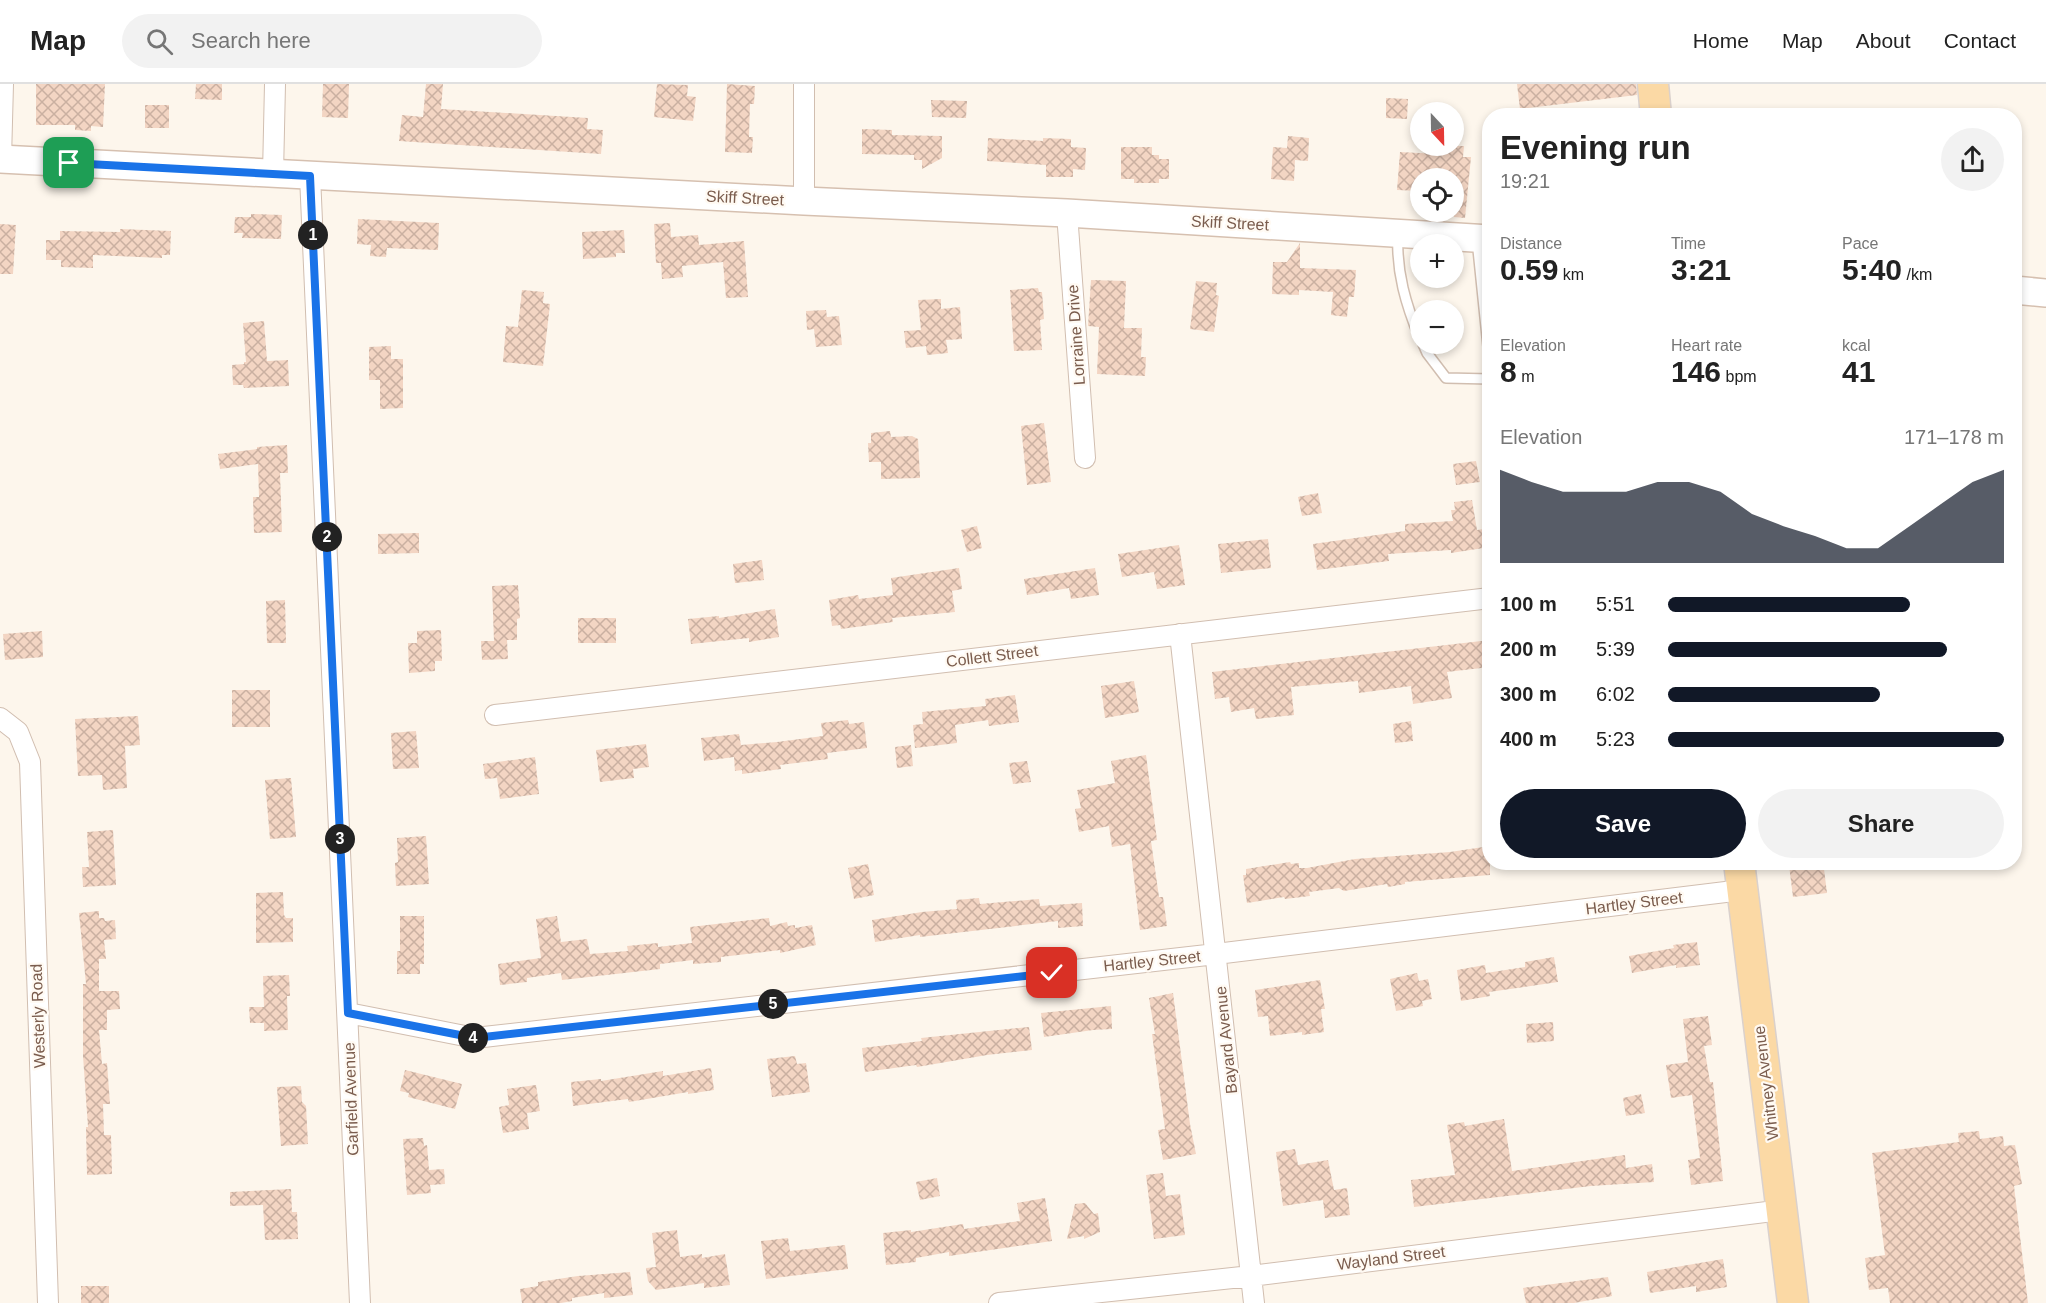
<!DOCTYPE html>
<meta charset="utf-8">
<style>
:root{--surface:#fff;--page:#f2f2f2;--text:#222;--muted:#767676;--line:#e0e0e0;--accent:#111827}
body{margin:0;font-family:Helvetica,sans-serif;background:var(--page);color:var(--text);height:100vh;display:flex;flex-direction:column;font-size:22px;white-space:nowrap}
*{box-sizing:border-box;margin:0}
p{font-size:20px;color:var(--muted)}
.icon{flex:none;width:33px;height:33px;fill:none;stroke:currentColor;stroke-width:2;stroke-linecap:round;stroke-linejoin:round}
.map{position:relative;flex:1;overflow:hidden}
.details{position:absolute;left:1482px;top:24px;width:540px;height:762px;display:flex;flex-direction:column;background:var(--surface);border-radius:24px;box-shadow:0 3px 9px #0003}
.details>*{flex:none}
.needle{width:39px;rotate:158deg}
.fabs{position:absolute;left:1410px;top:18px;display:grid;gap:12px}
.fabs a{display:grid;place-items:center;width:54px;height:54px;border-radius:50%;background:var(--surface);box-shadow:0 3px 9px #0003;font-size:30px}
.pin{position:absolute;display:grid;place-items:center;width:51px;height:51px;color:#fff;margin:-26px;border-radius:12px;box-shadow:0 3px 9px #0006}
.km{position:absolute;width:30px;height:30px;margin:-15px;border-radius:50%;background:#222;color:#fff;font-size:16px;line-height:30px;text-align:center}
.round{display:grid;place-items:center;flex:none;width:63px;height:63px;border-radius:32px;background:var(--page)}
.headline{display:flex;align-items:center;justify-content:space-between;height:102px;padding:0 18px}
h1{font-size:33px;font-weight:700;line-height:45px}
.stats{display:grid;grid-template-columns:repeat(3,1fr);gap:9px;height:102px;padding:6px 18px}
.stats div{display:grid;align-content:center}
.stats b{font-size:30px;font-weight:700}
.stats small{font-size:16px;font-weight:400}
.stats p{font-size:16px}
.chart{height:168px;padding:12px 18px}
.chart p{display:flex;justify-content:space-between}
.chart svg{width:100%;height:108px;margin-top:6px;fill:var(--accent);opacity:.7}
.primary-button{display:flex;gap:12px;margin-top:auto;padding:12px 18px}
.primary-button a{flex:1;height:69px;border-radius:36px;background:var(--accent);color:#fff;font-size:24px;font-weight:700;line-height:69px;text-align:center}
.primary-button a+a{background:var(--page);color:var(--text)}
ul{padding:0 18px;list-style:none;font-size:20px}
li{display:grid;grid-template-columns:96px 72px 1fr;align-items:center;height:45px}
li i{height:15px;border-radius:8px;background:var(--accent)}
header{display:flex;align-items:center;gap:36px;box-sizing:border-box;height:84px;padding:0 30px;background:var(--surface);border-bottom:2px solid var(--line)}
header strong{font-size:28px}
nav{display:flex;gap:33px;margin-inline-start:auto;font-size:21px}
.search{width:420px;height:54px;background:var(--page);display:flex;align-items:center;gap:15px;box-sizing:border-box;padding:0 21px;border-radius:33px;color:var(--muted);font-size:22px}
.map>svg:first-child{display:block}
.building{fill:url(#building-cross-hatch)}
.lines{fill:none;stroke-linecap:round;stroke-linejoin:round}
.service-casing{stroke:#d1beb0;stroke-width:12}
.minor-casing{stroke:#d1beb0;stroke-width:22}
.secondary-casing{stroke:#d6c0b0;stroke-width:30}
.primary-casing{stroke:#dad1cd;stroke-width:33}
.service{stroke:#fff;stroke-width:9}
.minor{stroke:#fff;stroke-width:20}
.secondary{stroke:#fff;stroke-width:27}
.primary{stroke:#fbd9a5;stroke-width:30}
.route-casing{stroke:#fff;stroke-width:12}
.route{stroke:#1a73e8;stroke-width:8}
.labels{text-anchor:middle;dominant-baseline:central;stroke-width:4.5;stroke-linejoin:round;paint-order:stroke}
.street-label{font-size:16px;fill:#7a5c4d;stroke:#fffaf3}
</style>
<header>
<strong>Map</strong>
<div class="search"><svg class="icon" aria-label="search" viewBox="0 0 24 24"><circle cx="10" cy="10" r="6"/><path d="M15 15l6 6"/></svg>Search here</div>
<nav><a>Home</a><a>Map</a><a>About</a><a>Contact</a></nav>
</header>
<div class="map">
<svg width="2046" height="1219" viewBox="0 0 2046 1219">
<defs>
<pattern id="building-cross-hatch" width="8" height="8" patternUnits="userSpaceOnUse" patternTransform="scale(1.5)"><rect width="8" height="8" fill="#f3d5c3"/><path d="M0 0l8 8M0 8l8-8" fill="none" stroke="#cab0a1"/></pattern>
</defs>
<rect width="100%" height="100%" fill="#fdf6ec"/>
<path class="building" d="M36,0h69l-2,43 -12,-1v5l-16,-1v-5h-39z
M196,0h26v16l-27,-1z
M323,0h26l-1,34 -26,-1z
M426,0h17l-2,25 147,9 -1,11 16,1 -2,24 -202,-13 3,-26 21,2z
M657,0l31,1 -1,11 9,1 -3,24 -39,-4z
M727,0l28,2 -1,18h-4l-1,33h4l-1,16 -27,-1z
M1517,0h119l1,11 -117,14z
M1386,14l22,1 -1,20 -21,-1z
M931,16l36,1 -1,17 -34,-1z
M145,21h24v23h-24z
M862,45l30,1v5l50,1v22l-20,11v-9h-8v-5l-52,-1z
M1288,52l21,2 -1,23 -13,-1 -1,21 -23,-2 2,-32 14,1z
M988,54l55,3v-3l28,1v8l15,1 -1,22 -12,-1v8h-27v-12l-59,-4z
M1440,62h24l-1,11h8l-6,61 -11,-1v-39h-34v13l-23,-1 3,-38 39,2z
M1121,63h31v8h7v4h10v20h-10v4h-25v-4h-13z
M251,130l31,1 -1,24 -39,-1 1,-5h-9l1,-16h16z
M358,135l81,4 -1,27 -51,-2 -1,9 -16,-1 1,-11 -14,-1z
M670,139l1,14 27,-2 1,10 45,-4 4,56 -22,1 -3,-36 -41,4 1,11 -21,2 -1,-16h-5l-2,-39z
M0,140l16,1 -3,49h-13z
M120,145l51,2 -1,24h-8v3l-69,-3v13l-32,-1v-7h-15v-20h14v-9l60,1z
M624,146l1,23h-9v4l-33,2 -1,-27z
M1300,159v25l56,2 -2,27h-5l-2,20 -16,-2 2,-23 -34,-2v5l-27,-1 1,-32h14z
M1091,196l35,1 -2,47h18l-1,29h5l-1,19 -48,-2 2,-47 -11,-1z
M1196,197l21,2 -1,12 3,1 -5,36 -24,-3z
M1038,204l1,4h3l2,27 -4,1 2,30 -28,1 -4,-61z
M522,206l22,2 -1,11 7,1 -7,62 -40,-4 3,-36 12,1z
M941,215v10l19,-2 2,32 -16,1 2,13 -21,2 -1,-9 -20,2 -2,-17 17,-1 -3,-30z
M826,226l1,7 12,-1 3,29 -26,2 -2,-18 -7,1 -1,-19z
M264,237l3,40 21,-1 1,26 -45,2 -1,-3h-10l-1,-20 12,-1v-2h2l-3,-39z
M391,262v13h12v49l-23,1v-29h-11v-33z
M1044,339l7,59 -24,3 -6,-59z
M890,347l1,6 21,-1 6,3 2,39 -39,1v-17h-12l-1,-19h3v-10z
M287,361l1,28h-8l2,59 -28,1 -1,-36h6l-1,-33 -38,5 -2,-15 39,-5v-2z
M1476,377l4,21 -24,3 -3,-21z
M1318,409l4,20 -20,3 -4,-19z
M1472,416l5,30 13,-2v19l-39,6v-3l-63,4 1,7 -72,9 -4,-26 92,-13v-7l48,-3 -2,-11h4l-1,-8z
M977,442l5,22 -15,4 -6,-22z
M419,449v20l-41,1v-20z
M1268,455l3,29 -50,5 -3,-29z
M1179,461l6,40 -28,4 -3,-17 -32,5 -4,-23z
M762,476l2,20 -29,3 -2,-19z
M959,484l3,21 -10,2 3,21 -63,6 1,4 -52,7 -1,-4 -8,1 -3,-26 29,-5 1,4 34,-4 -2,-17z
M1095,484l4,27 -28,4 -2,-11 -42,7 -3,-16z
M518,501l2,33 -3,1v21h-10l1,19 -26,1 -1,-19h13l-2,-55z
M285,516l1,43h-19l-1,-42z
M775,525l4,28 -30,5v-4l-58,6 -3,-25 31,-3v2z
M578,534h38v25h-38z
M441,546l1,31h-7v10l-26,2 -1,-30h9v-12z
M42,547l1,26 -38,3 -2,-26z
M1490,556v27l-43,5 5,26 -39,6 -2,-18 -52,7 -1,-12 -67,6 3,28 -38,4 -2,-11 -23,4 -2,-15 -14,2 -3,-27z
M1134,597l5,31 -34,6 -4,-32z
M232,606h38v37h-38z
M1015,611l4,27 -30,4 -1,-6 -33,5 2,18 -42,5 -2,-23 10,-1 -1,-12 64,-6 -1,-7z
M138,632l2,29 -15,1 2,42 -24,2 -1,-15 -24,1 -3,-57z
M848,636l1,4 15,-2 3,26 -40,5 1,6 -48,6 1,4 -39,5v-4l-7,1 -1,-14 -30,4 -3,-23 38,-4 2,11 36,-3 46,-6 -2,-13z
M1411,637l2,20 -18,2 -2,-19z
M416,647l3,37 -26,1 -2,-36z
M646,660l3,23 -16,2 1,9 -34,4 -4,-32z
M911,661l2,21 -16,2 -2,-21z
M1146,671l11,85 -6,1 8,56h4l4,29 -27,4 -10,-86 -18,3 -3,-21 -30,6 -4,-23 6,-1 -4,-18 38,-7 -4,-22z
M535,673l4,37 -39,5 -3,-21 -12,1 -2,-15z
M1027,677l4,21 -18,2 -4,-21z
M291,694l5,59 -26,2 -5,-59z
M113,746l3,55 -33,2 -1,-20h7l-2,-35z
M426,752l3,48 -33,2 -1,-23 3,-1 -1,-24z
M1490,762v29l-85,7v2l-17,3 -1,-3 -43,7 -5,-3 -30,4 1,4 -25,3 -1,-2 -37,6 -4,-28h3v-6l44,-7 1,2 8,-1v5h8l48,-9 95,-7z
M1807,778h10v8l7,-1 3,24 -34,4 -4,-32z
M868,780l6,31 -20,4 -6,-31z
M283,808l1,23 2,3h7v24l-37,1v-50z
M979,814l1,6 59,-5 1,7 42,-3 1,23 -25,2v-7l-138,16v-2l-45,7 -3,-22 50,-8 35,-3 -1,-9z
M99,827v7h5l1,3 10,-1 1,19 -12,1 2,19h-7v32h20l1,18 -13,1v20h-8l3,34 5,-1 3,41h-7l1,31h7l1,39 -25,1 -1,-48h2l-5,-71v-72h3l-7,-71z
M400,832h24v48h-4v10h-23v-23h3z
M557,832l4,26 26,-3 3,15 38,-3 -1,-5 31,-3v4l34,-4 -2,-16 79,-9 1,8 17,-4 1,4 7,-1v3l17,-3 4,20 -36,8v-3l-59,7v5l-28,2v-4l-33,4v5l-98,11 -1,-7 -34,5v4l-27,3 -2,-21 43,-6 -5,-39z
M1697,858l3,23 -24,3v-3l-44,8 -3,-17 45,-8 -1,-3z
M1554,873l4,25 -69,10 1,4 -29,5 -4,-31 28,-5 1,8 39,-6v-5z
M1417,889l2,8 9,-2 4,20 -10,2 1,5 -27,5 -6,-32z
M289,891l1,21h-3l1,34 -24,1v-8h-14l-1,-16h15l-1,-31z
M1320,896l5,29h-4l3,23 -22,3v-3l-32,4 -2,-20 -10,1 -3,-27z
M1173,909l17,131 6,30 -33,6 -5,-30 7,-1 -13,-95h3l-6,-36z
M1111,922l1,23 -19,1 -49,7 -3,-24z
M1708,932l4,29 -8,1 6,36h3l10,99 -32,4 -3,-25 12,-2 -8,-63 -21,3 -5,-33 22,-3 -5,-43z
M1553,938l1,19 -27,2 -1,-19z
M1029,943l3,23 -45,5 -70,12 -1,-2 -51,7 -3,-24 60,-7 -1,-3z
M795,972l2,8 9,-1 4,29 -38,5 -5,-38z
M711,984l3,22 -26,4v-2l-59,10 -1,-3 -55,7 -2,-24 30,-3v2l62,-10v5z
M405,986l57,14 -7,25 -47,-12 1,-4 -9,-2z
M536,1001l4,26 -13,2 2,16 -26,4 -4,-26 10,-2 -2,-16z
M301,1002l1,16 4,4 2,38 -27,2 -4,-59z
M1641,1010l4,19 -19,3 -3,-18z
M1504,1035l8,52 113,-16 1,13 26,-4 2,18 -63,4 -177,21 -3,-27 44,-5 -8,-50 17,-3 1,4z
M1979,1047l1,8 23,-3 1,10 11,-1 7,39 -8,2 14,117h-138l-2,-15 -19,2 -4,-32 20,-3 -13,-102 87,-11 -1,-9z
M423,1054l1,8 3,-1 2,25 15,-1 1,15 -15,1 1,8 -24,2 -4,-56z
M1295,1065l3,16 30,-5 6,30 13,-2 3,27 -25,3 -2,-18 -40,6 -7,-54z
M1163,1089l3,23 14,-2 5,41 -31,4 -8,-64z
M937,1094l3,18 -20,4 -4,-18z
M291,1105l1,23h5l1,27 -33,1 -2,-35 -33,1v-14z
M1045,1114l7,43 -103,15v-4l-33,6v4l-30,3 -3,-32 28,-3v2l52,-8 1,5 56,-8 -3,-18z
M1085,1119l9,11 4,-1 2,19 -16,7v-3l-17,3 8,-35z
M677,1146l3,27 22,-3v4l23,-4 5,31 -26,3v-5l-48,7 -8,-9 -2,-13 10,-1 -4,-34z
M788,1154l2,13 55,-6 3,24 -82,10 -5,-38z
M1723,1175l4,28 -31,5v-6l-46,7 -3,-21z
M630,1188l3,23 -29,3v-5l-32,5v3l-11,2h-39l-2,-14 18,-3v-4l40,-6z
M1608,1193l4,19 -38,7h-48l-3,-15z
M81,1202h28v17h-28z"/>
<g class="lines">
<defs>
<path id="service" d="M1398,151c-2,37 8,70 22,104
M1477,156l13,126
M1423,260l4,9 19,25 44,1"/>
<path id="minor" d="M1,75l2,-75
M273,90l2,-90
M310,92l50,1127
M804,117v-117
M1067,129l18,245
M1180,550l74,669
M495,631l995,-117
M0,634l18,14 12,30 18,541
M348,929l127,25 741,-84 526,-64
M999,1219l252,-27 531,-66"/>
<path id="secondary" d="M0,75l804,42 263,12 423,26
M2014,206l32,3"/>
<path id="primary" d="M1653,0l3,32
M1739,778l54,441"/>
</defs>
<use href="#service" class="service-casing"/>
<use href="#minor" class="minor-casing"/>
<use href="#secondary" class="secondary-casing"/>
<use href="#primary" class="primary-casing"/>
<use href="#service" class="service"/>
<use href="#minor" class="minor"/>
<use href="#secondary" class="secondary"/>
<use href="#primary" class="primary"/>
</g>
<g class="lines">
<defs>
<path id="route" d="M69,79l241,13 38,837 127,25 577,-65"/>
</defs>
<use href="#route" class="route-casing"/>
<use href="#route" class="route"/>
</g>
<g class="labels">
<g class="street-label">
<text transform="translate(745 114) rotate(3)">Skiff Street</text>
<text transform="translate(1230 139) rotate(3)">Skiff Street</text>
<text transform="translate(1076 251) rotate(-94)">Lorraine Drive</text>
<text transform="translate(992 572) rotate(-7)">Collett Street</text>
<text transform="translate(1634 819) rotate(-7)">Hartley Street</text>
<text transform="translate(1152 877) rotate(-6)">Hartley Street</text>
<text transform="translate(38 932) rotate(-92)">Westerly Road</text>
<text transform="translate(1226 956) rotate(-96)">Bayard Avenue</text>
<text transform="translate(1766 999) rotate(-97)">Whitney Avenue</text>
<text transform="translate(351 1015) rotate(-92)">Garfield Avenue</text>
<text transform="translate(1391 1174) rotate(-7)">Wayland Street</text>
</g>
</g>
</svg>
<div class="fabs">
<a><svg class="needle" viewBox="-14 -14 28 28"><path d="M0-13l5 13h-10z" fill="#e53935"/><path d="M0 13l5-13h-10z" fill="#767676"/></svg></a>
<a><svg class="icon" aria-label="locate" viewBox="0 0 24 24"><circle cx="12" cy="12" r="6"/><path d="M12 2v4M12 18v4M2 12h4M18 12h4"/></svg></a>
<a>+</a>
<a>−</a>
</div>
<div class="pin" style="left:69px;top:79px;background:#1e9e55"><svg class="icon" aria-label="arrive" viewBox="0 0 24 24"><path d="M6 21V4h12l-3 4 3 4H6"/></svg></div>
<div class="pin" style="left:1052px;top:889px;background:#d93025"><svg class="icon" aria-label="check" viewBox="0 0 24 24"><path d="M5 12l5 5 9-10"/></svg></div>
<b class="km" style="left:313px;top:151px">1</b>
<b class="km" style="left:327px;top:453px">2</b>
<b class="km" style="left:340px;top:755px">3</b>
<b class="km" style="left:473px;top:954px">4</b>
<b class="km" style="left:773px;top:920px">5</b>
<section class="details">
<div class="headline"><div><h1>Evening run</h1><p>19:21</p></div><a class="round"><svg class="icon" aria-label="share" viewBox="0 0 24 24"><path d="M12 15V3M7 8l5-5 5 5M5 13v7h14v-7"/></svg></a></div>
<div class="stats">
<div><p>Distance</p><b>0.59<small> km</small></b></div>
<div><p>Time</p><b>3:21</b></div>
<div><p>Pace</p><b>5:40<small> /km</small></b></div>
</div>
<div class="stats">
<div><p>Elevation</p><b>8<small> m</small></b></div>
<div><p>Heart rate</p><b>146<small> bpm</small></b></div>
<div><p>kcal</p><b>41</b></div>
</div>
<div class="chart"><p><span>Elevation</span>171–178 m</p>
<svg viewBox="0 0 160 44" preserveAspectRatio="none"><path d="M0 44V6L10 11L20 15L30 15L40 15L50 11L60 11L70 15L80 24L90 29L100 33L110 38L120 38L130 29L140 20L150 11L160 6V44z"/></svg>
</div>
<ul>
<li><b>100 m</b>5:51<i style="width:72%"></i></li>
<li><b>200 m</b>5:39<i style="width:83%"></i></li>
<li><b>300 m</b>6:02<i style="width:63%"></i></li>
<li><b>400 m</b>5:23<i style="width:100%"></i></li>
</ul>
<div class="primary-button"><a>Save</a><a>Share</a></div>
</section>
</div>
